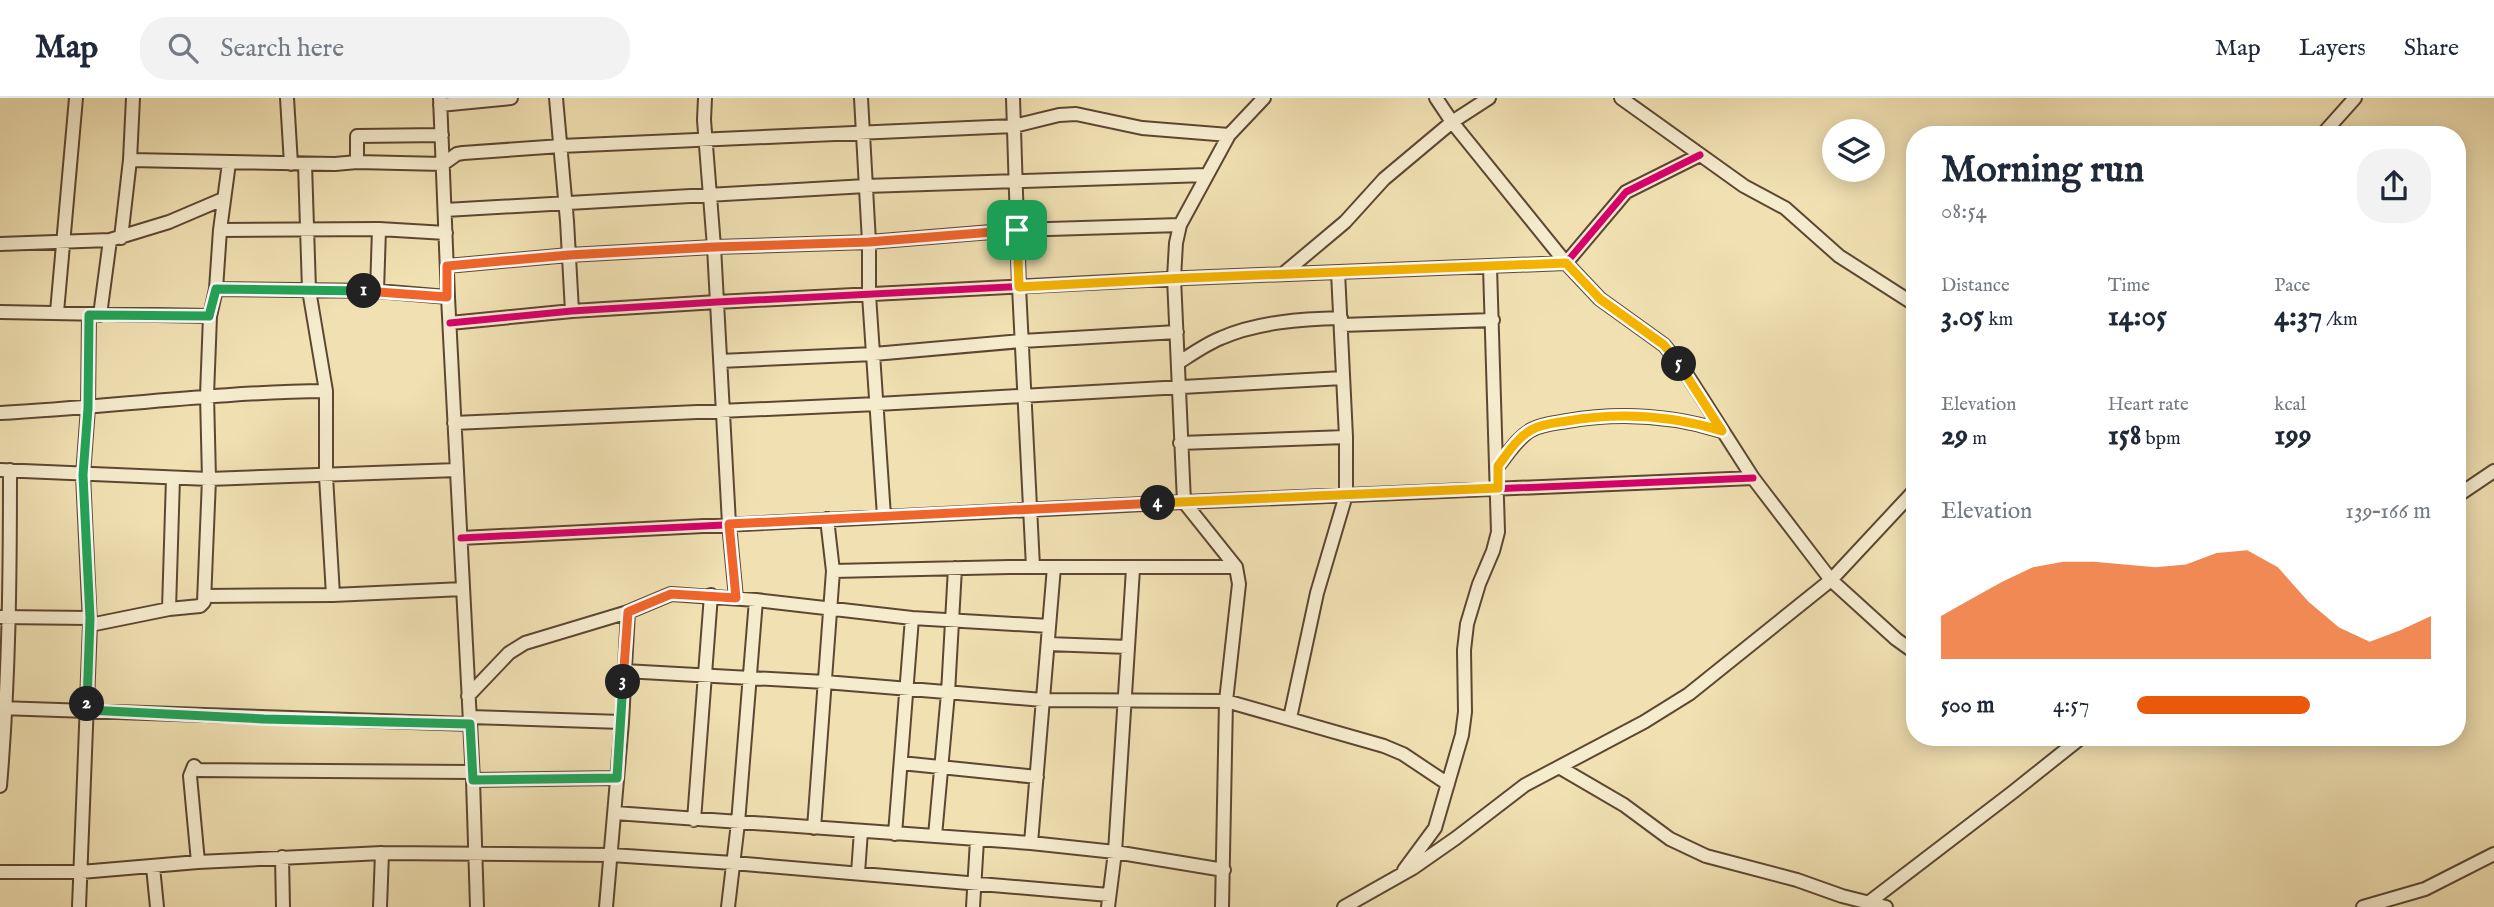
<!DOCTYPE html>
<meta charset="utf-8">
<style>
:root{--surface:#fff;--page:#f2f2f3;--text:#1f2937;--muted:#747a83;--line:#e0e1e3;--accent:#ea580c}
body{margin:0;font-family:"IM FELL English",serif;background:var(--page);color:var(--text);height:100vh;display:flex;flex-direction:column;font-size:26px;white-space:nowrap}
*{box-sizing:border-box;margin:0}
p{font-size:23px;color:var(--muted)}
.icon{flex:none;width:38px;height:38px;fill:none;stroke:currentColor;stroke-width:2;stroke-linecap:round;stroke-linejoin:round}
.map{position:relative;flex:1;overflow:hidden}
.details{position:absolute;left:1906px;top:28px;width:560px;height:620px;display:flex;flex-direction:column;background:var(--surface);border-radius:28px;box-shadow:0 4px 18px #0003}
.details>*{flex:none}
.controls{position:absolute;left:1822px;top:21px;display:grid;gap:14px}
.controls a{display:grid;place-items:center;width:63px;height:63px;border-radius:50%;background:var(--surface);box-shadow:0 4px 18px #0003;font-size:35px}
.pin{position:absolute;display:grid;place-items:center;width:60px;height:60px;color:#fff;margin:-30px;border-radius:14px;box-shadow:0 4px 10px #0006}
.km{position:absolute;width:35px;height:35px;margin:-18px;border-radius:50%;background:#222;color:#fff;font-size:19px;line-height:35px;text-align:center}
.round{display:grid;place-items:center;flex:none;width:74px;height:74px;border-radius:28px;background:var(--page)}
.headline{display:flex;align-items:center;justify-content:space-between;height:119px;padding:0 35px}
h1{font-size:38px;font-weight:800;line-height:52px}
.metrics{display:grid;grid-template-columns:repeat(3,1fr);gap:10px;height:119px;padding:7px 35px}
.metrics div{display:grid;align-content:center}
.metrics b{font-size:30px;font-weight:800}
.metrics small{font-size:19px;font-weight:400}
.metrics p{font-size:19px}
.chart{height:196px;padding:14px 35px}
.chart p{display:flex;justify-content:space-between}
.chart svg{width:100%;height:126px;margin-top:7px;fill:var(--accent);opacity:.7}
ul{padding:0 35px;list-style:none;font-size:23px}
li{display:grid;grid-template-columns:112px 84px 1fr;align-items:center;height:52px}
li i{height:18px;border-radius:9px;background:var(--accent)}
header{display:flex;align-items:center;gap:42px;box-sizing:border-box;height:98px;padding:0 35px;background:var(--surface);border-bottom:2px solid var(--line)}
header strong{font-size:33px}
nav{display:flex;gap:38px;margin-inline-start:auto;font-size:24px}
.search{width:490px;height:63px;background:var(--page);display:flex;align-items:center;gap:18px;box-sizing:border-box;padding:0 24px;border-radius:28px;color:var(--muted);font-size:26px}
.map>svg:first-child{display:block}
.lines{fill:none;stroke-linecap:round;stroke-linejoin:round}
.minor-casing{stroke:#5d4732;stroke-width:16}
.minor{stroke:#f5ebcd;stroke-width:12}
.cycleway-casing{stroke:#f5ebcd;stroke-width:11}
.cycleway{stroke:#d6006c;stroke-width:7}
.split-1-casing{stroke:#fff;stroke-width:14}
.split-2-casing{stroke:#fff;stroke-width:14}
.split-3-casing{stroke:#fff;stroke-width:14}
.split-4-casing{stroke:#fff;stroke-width:14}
.split-5-casing{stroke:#fff;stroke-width:14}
.split-6-casing{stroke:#fff;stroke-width:14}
.split-1{stroke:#f0652b;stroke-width:9}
.split-2{stroke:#22a559;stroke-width:9}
.split-3{stroke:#22a559;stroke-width:9}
.split-4{stroke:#f0652b;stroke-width:9}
.split-5{stroke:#f5b400;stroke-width:9}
.split-6{stroke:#f5b400;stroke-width:9}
</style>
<header>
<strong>Map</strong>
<div class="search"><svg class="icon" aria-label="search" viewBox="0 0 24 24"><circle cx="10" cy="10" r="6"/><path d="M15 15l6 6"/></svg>Search here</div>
<nav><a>Map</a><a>Layers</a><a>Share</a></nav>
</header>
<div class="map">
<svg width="2494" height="809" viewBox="0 0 2494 809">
<rect width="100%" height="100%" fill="#f0e0b2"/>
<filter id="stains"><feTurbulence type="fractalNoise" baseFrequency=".00286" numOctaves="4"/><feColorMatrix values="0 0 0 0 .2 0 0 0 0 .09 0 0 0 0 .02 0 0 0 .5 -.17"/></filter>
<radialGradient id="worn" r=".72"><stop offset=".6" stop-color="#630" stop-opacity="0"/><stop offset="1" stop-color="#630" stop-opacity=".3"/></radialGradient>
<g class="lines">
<defs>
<path id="minor" d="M287,0l4,66
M440,0l8,199 25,483 4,127
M556,0l11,123 5,90
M705,0l-1,22 10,127 15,277 7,74
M861,0l8,144v53l15,221
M1013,0l6,189 14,280
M1436,0l16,24 114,141 34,36 64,46 18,22 71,111 78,102 65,59 18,13
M1621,0l123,88 41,22 54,48 75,48
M440,7l71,-7
M2322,37l33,-37
M130,62l205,4 22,-2v-26l85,-1
M357,64l86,2 14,-10 6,-1 98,-7 453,-20 45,-11 17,-1 66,14 87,7
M305,66l4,126 17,101v85l7,119
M445,112l421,-24 340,-11
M220,132l159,-1 67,4
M121,140l9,-78 3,-62
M0,146l110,-4 59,-18 54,-23
M447,168l122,-11 145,-8 155,-5 147,-12 164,-5
M1283,176l62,-52 39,-43 68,-57 37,-24
M216,191l161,2 71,6
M377,193l2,-62
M0,214l210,4
M57,214l19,-214
M100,217l10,-75
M450,225l122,-12 145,-9 469,-24 380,-15 60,-71 74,-37
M1341,227l152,-5
M720,263l154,-7 148,-13 155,-9
M1178,265c14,-9 28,-19 43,-25 36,-16 81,-19 120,-20
M0,315c109,-6 217,-21 326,-22
M454,325l423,-19 466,-26
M1180,345l166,-6
M1498,368c10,-12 19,-28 33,-36 10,-6 24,-7 36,-9 53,-9 103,-6 155,10
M0,372l209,9 248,-9
M2457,398l37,-25
M461,440l723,-36 569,-24
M833,473l176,-4h227
M205,498l128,-1 130,-6
M169,511l4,-131
M0,519l90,1
M90,527l79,-16 31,-3 4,-4 5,-123 -2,-84 3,-79 6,-27 4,-59 9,-67
M1048,546l80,3
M624,573l201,11 218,18 183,1 158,45 19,8 45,30
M468,598l41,-43 16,-10 103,-31 43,-18 85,6 156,18 137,8
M0,610l470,16
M470,619l152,5
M1290,620l27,-125 29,-98v-58l-8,-165
M2057,639l14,8
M901,665l136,14
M1559,669l65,38 46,34 36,17 91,24 45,16 44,11
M473,682l144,-2
M0,688c9,-106 10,-210 10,-316
M615,715l416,30 84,9 109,18
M694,722l17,-225
M814,730l19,-257 -6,-52
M895,736l17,-216
M935,738l13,-143 7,-125
M1031,745l23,-276
M282,759l1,50
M198,764l-8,-86 4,-10 4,4 274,2
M153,769l4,40
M1404,772l31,-42 27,-93 3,-23 -1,-62 3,-26 12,-40 14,-33 5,-19 -8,-265
M0,774h81l117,-10 184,-9 229,2 122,8 376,32
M858,775l3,-42
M1868,805l145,-111 69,-55
M79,809l11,-282 -7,-150 5,-67 1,-93
M380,809l2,-54
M606,809l16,-185 6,-110
M728,809l10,-84 18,-223
M973,809l4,-67
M1108,809l7,-55 18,-283
M1222,809l4,-206 13,-117 -3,-17 -52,-65 -10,-224 2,-35 4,-18 49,-90 35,-37
M1344,809l69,-39 43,-30 69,-53 119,-63 45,-28 142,-114 83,-89
M2363,809l62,-18 69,-35"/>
</defs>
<use href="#minor" class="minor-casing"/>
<use href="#minor" class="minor"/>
<defs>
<path id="cycleway" d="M450,225l122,-12 145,-9 469,-24 380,-15 60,-71 74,-37
M461,440l723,-36 569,-24"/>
</defs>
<use href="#cycleway" class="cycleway-casing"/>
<use href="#cycleway" class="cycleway"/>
</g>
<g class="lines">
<defs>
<path id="split-1" d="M364,193l83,6v-31l122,-11 145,-8 155,-5 148,-12"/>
<path id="split-2" d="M87,606l3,-86 -7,-143 5,-67 1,-93 120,1 7,-27 148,2"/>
<path id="split-3" d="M87,606v6l177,9 206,5 3,56 144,-2 6,-96"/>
<path id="split-4" d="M623,584l5,-70 43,-18 65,4 -7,-74 429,-21"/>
<path id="split-5" d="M1158,405l340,-15v-22c9,-12 19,-28 33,-36 10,-6 24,-7 36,-9 53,-9 104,-6 155,10l-43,-67"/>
<path id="split-6" d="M1017,132l2,57 167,-9 380,-15 34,36 64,46 15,19"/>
</defs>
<use href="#split-1" class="split-1-casing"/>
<use href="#split-2" class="split-2-casing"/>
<use href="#split-3" class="split-3-casing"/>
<use href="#split-4" class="split-4-casing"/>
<use href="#split-5" class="split-5-casing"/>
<use href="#split-6" class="split-6-casing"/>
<use href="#split-1" class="split-1"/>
<use href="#split-2" class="split-2"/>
<use href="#split-3" class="split-3"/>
<use href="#split-4" class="split-4"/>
<use href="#split-5" class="split-5"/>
<use href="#split-6" class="split-6"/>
</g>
<rect width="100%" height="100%" filter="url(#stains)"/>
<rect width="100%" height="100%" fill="url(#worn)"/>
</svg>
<div class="controls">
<a><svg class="icon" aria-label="layers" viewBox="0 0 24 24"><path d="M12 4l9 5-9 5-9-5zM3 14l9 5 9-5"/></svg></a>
</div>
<div class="pin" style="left:1017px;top:132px;background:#1e9e55"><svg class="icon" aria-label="arrive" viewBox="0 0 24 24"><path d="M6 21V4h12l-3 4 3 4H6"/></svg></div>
<b class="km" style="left:364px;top:193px">1</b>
<b class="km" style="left:87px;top:606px">2</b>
<b class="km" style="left:623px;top:584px">3</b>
<b class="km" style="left:1158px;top:405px">4</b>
<b class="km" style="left:1679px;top:266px">5</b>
<section class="details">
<div class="headline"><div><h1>Morning run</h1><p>08:54</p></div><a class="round"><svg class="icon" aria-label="share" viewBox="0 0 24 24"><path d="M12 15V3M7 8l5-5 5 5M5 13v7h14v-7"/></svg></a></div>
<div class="metrics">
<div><p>Distance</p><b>3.05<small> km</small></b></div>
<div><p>Time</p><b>14:05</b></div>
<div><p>Pace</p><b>4:37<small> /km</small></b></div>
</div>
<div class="metrics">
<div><p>Elevation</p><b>29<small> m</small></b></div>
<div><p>Heart rate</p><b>158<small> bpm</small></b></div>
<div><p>kcal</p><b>199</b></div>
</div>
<div class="chart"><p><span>Elevation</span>139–166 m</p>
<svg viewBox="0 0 160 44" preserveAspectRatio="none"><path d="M0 44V29L10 23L20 17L30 12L40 10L50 10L60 11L70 12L80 11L90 7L100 6L110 12L120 24L130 33L140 38L150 34L160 29V44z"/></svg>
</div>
<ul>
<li><b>500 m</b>4:57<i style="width:59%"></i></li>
</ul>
</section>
</div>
